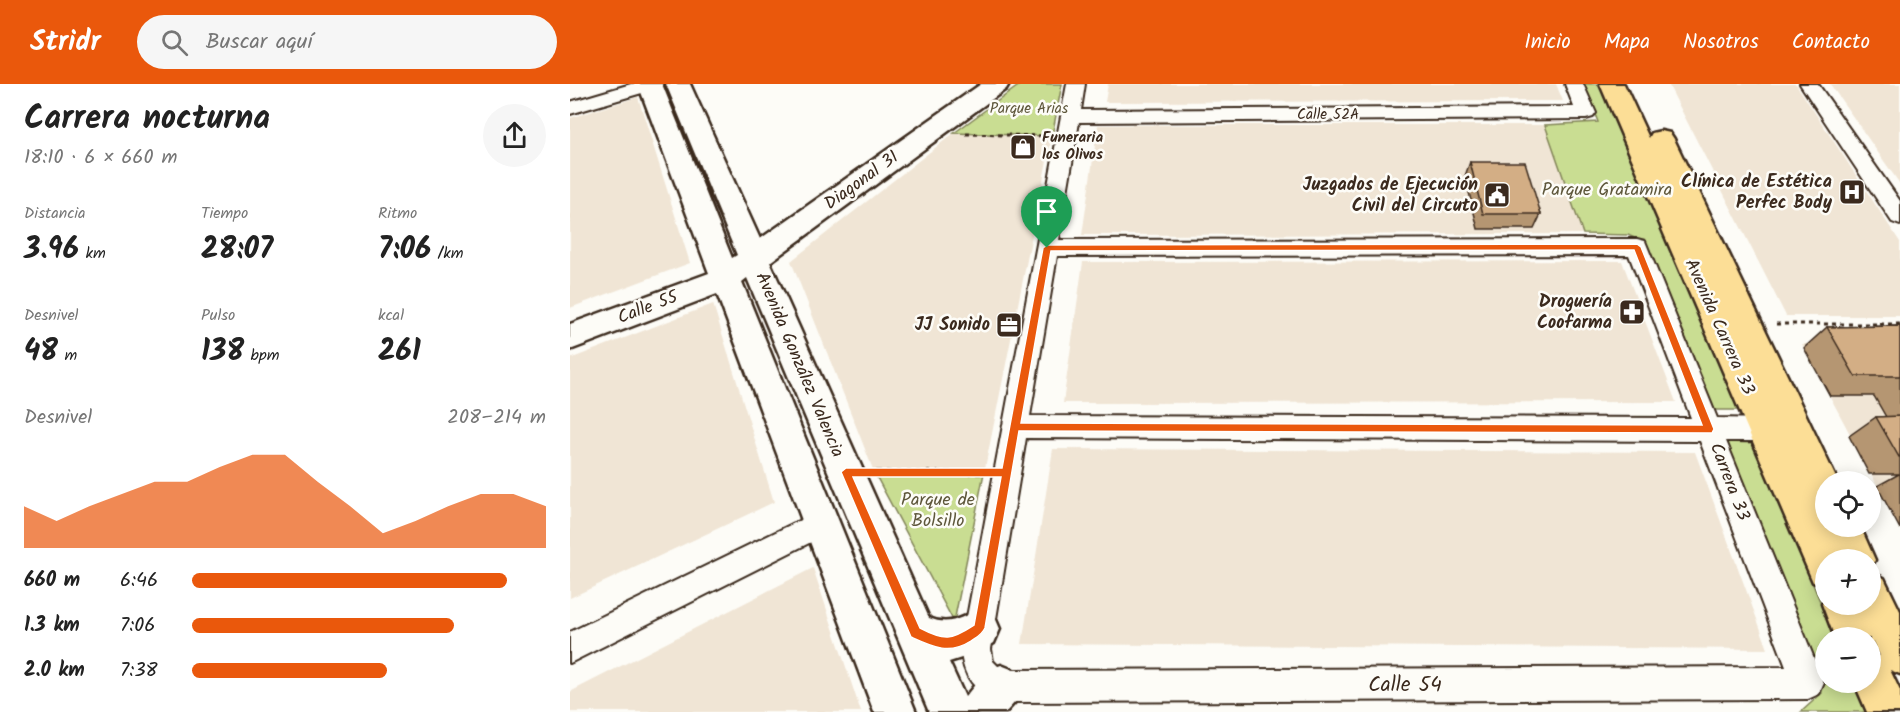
<!DOCTYPE html>
<html lang="es">
<meta charset="utf-8">
<style>
:root{--surface:#fff;--page:#f6f6f6;--text:#222;--muted:#767676;--accent:#ea580c}
body{margin:0;font-family:Kalam,sans-serif;background:var(--page);color:var(--text);height:100vh;display:flex;flex-direction:column;font-size:22px;white-space:nowrap}
*{box-sizing:border-box;margin:0}
p{font-size:20px;color:var(--muted)}
.icon{flex:none;width:33px;height:33px;fill:none;stroke:currentColor;stroke-width:2;stroke-linecap:round;stroke-linejoin:round}
.map{position:relative;flex:1;overflow:hidden}
.drawer{display:flex;flex-direction:column;background:var(--surface);width:570px}
.drawer>*{flex:none}
.fabs{position:absolute;left:1245px;top:387px;display:grid;gap:12px}
.fabs a{display:grid;place-items:center;width:66px;height:66px;border-radius:50%;background:var(--surface);box-shadow:0 3px 15px #0003;font-size:30px}
.pin{position:absolute;display:grid;place-items:center;width:51px;height:51px;color:#fff;margin:-62px -26px;border-radius:50% 50% 50% 0;rotate:-45deg;box-shadow:0 0 6px #0007}
.pin .icon{rotate:45deg}
.round{display:grid;place-items:center;flex:none;width:63px;height:63px;border-radius:32px;background:var(--page)}
.headline{display:flex;align-items:center;justify-content:space-between;height:102px;padding:0 24px}
h1{font-size:33px;font-weight:700;line-height:45px}
.metrics{display:grid;grid-template-columns:repeat(3,1fr);gap:9px;height:102px;padding:6px 24px}
.metrics div{display:grid;align-content:center}
.metrics b{font-size:30px;font-weight:700}
.metrics small{font-size:16px;font-weight:400}
.metrics p{font-size:16px}
.chart{height:168px;padding:12px 24px}
.chart p{display:flex;justify-content:space-between}
.chart svg{width:100%;height:108px;margin-top:6px;fill:var(--accent);opacity:.7}
ul{padding:0 24px;list-style:none;font-size:20px}
li{display:grid;grid-template-columns:96px 72px 1fr;align-items:center;height:45px}
li i{height:15px;border-radius:8px;background:var(--accent)}
header{display:flex;align-items:center;gap:36px;box-sizing:border-box;height:84px;padding:0 30px;background:var(--accent);color:#fff}
header strong{font-size:28px}
nav{display:flex;gap:33px;margin-inline-start:auto;font-size:21px}
.search{width:420px;height:54px;background:var(--page);display:flex;align-items:center;gap:15px;box-sizing:border-box;padding:0 21px;border-radius:33px;color:var(--muted);font-size:22px}
main{display:flex;flex:1;min-height:0}
.map>svg:first-child{display:block}
.built{fill:#f0e5d5}
.green{fill:#c9dd92;stroke:#828458;stroke-width:1.5}
.lines{fill:none;stroke-linecap:round;stroke-linejoin:round}
.street-casing{stroke:#3b2a1e;stroke-width:4}
.secondary-casing{stroke:#3b2a1e;stroke-width:5}
.primary-casing{stroke:#3b2a1e;stroke-width:5}
.path-far1{stroke:#3b2a1e;stroke-width:3;stroke-dasharray:4 4;stroke-linecap:butt}
.path{stroke:#3b2a1e;stroke-width:4.5;stroke-dasharray:5 5;stroke-linecap:butt}
.street{fill:#fdfcf7;fill-rule:evenodd}
.secondary{fill:#fdfcf7;fill-rule:evenodd}
.primary{fill:#fcde96;fill-rule:evenodd}
.wall{fill:#b59672;stroke:#3b2a1e;stroke-width:1.5}
.building{fill:#d3ae85;stroke:#3b2a1e;stroke-width:1.5}
.route{fill:#ea580c;stroke:#fff;stroke-width:1.5;fill-rule:evenodd}
.labels{text-anchor:middle;dominant-baseline:central;stroke-width:5;stroke-linejoin:round;paint-order:stroke}
.far-park-label{font-size:15px;fill:#5e573b;stroke:#fdfcf7}
.far-street-label{font-size:15px;fill:#3b2a1e;stroke:#fdfcf7}
.far-poi-label{font-size:15px;font-weight:bold;fill:#3b2a1e;stroke:#fdfcf7;text-anchor:start}
.street-label{font-size:18px;fill:#3b2a1e;stroke:#fdfcf7}
.poi-label{font-size:18px;font-weight:bold;fill:#3b2a1e;stroke:#fdfcf7;text-anchor:end}
.park-label{font-size:18px;fill:#5e573b;stroke:#fdfcf7}
.near-street-label{font-size:21px;fill:#3b2a1e;stroke:#fdfcf7}
</style>
<header>
<strong>Stridr</strong>
<div class="search"><svg class="icon" aria-label="search" viewBox="0 0 24 24"><circle cx="10" cy="10" r="6"/><path d="M15 15l6 6"/></svg>Buscar aquí</div>
<nav><a>Inicio</a><a>Mapa</a><a>Nosotros</a><a>Contacto</a></nav>
</header>
<main>
<section class="drawer">
<div class="headline"><div><h1>Carrera nocturna</h1><p>18:10 · 6 × 660 m</p></div><a class="round"><svg class="icon" aria-label="share" viewBox="0 0 24 24"><path d="M12 15V3M7 8l5-5 5 5M5 13v7h14v-7"/></svg></a></div>
<div class="metrics">
<div><p>Distancia</p><b>3.96<small> km</small></b></div>
<div><p>Tiempo</p><b>28:07</b></div>
<div><p>Ritmo</p><b>7:06<small> /km</small></b></div>
</div>
<div class="metrics">
<div><p>Desnivel</p><b>48<small> m</small></b></div>
<div><p>Pulso</p><b>138<small> bpm</small></b></div>
<div><p>kcal</p><b>261</b></div>
</div>
<div class="chart"><p><span>Desnivel</span>208–214 m</p>
<svg viewBox="0 0 160 44" preserveAspectRatio="none"><path d="M0 44V27L10 33L20 27L30 22L40 17L50 17L60 11L70 6L80 6L90 17L100 27L110 38L120 33L130 27L140 22L150 22L160 27V44z"/></svg>
</div>
<ul>
<li><b>660 m</b>6:46<i style="width:89%"></i></li>
<li><b>1.3 km</b>7:06<i style="width:74%"></i></li>
<li><b>2.0 km</b>7:38<i style="width:55%"></i></li>
</ul>
</section>
<div class="map">
<svg width="1330" height="628" viewBox="0 0 1330 628">
<rect width="100%" height="100%" fill="#fdfcf7"/>
<filter id="ink" filterUnits="userSpaceOnUse"><feTurbulence type="fractalNoise" baseFrequency=".0167" numOctaves="2"/><feDisplacementMap in="SourceGraphic" scale="12" xChannelSelector="R" yChannelSelector="G"/><feConvolveMatrix kernelMatrix="1 2 1 2 8 2 1 2 1" color-interpolation-filters="sRGB"/></filter>
<g filter="url(#ink)">
<path class="built" d="M538,0h448l7,17 -458,1z
M1098,0h128l104,158v74h-114z
M1260,0h70v100z
M68,13l52,166 -120,45v-190z
M528,41h447l38,109 -501,1z
M384,49l98,3 -68,337 -110,-1 -83,-211z
M1052,177l54,141 -613,1 20,-141z
M143,220l61,198 -204,96v-239z
M1330,258v186l-98,-184z
M483,365l642,3 73,197 -746,-5z
M243,484l48,144h-291v-20z"/>
<path class="green" d="M451,0h41l-10,52 -98,-3z
M1014,0h18l141,326h-30l-69,-168 -16,-7 -45,-1 -38,-109 53,-3z
M1157,358l27,1 81,194 -9,1v44l28,1 12,29h-65l21,-19z
M304,388l110,1 -30,149z"/>
<g class="lines">
<defs>
<path id="street" d="M61,0h30l-2,4 -89,26v-12z
M497,0h18l-4,26 493,-3 -9,-23h18l13,29 -3,4 -7,2 -507,3 -20,118 578,-1 8,2 72,177 47,1 9,3 4,8 -4,8 -9,3h-38l98,242 -5,11 -11,5 -807,3c-25,-10 -39,-24 -40,-53zM1059,171l62,163 -661,-2 27,-160zM456,354l674,3 86,226 -784,3 -9,-9 -2,-12z
M1230,0h18l82,117v24l-8,-3z
M251,426l10,4 4,9 -4,9 -261,131v-31z"/>
<path id="secondary" d="M68,0h24l70,174 5,-3 -71,-171h24l70,155 221,-155h28l-3,5 -236,173 159,356c21,9 32,-1 51,-9l14,6 6,14 -6,14 -17,10 -28,9 16,35 21,-26 15,-6 15,6 6,15 -6,15 -10,11h-77l-182,-434 -5,4 174,430h-42l-157,-418 -147,56v-26l139,-51z"/>
<path id="primary" d="M1030,0h24l25,54 3,-5 9,-2 9,2 4,6 164,343h-12v28l-9,-3 7,16 2,-3v6h34l15,34 -5,10v-10h-44v27l-13,-5z
M1300,488l14,6 16,33v63l-10,-4 10,21v21h-33l-13,-30h16v-30l10,4 -7,-15 -3,8v-11h-35l-13,-34 4,-9v9h44z"/>
</defs>
<use href="#street" class="street-casing"/>
<use href="#secondary" class="secondary-casing"/>
<use href="#primary" class="primary-casing"/>
<path class="path-far1" d="M396,50l79,2
M1206,240h124"/>
<path class="path" d="M306,388l106,1"/>
<use href="#street" class="street"/>
<use href="#secondary" class="secondary"/>
<use href="#primary" class="primary"/>
</g>
<path class="wall" d="M900,78l71,52 -7,15h-56l-13,-53z
M1330,242v203l-23,-43 22,-12h-30l-20,-38 27,-19h10l-12,-21h-44l-26,-48 23,-21z"/>
<path class="building" d="M900,78h55l16,52h-58z
M1330,242v50h-45l-28,-49z
M1330,332v41h-1l-23,-40z"/>
</g>
<path class="route" d="M1067,160l4,3 73,182 -2,4 -693,-2 -34,197c-3,7 -8,9 -14,13 -22,14 -38,6 -60,-4l-70,-165 5,-4h156l41,-220 4,-3zM1064,166l68,175 -681,-2 30,-172zM283,393h148l-27,148c-23,15 -29,16 -54,3z"/>
<defs>
<symbol id="shop-square" viewBox="-11 -11 22 22"><rect x="-9" y="-9" width="18" height="18" rx="4" fill="#3b2a1e" stroke="#fdfcf7"/><path d="M-5-2.5h2.3a2.7 3.5 0 0 1 5.4 0H5L5.5 6h-11ZM-1.5-2.5h3a1.5 2.3 0 0 0-3 0Z" fill="#fff"/></symbol>
<symbol id="hospital-square" viewBox="-11 -11 22 22"><rect x="-9" y="-9" width="18" height="18" rx="4" fill="#3b2a1e" stroke="#fdfcf7"/><path d="M-5-5h3v3.5h4V-5h3V5h-3V1.5h-4V5h-3Z" fill="#fff"/></symbol>
<symbol id="civic-square" viewBox="-11 -11 22 22"><rect x="-9" y="-9" width="18" height="18" rx="4" fill="#3b2a1e" stroke="#fdfcf7"/><path d="M-.6-6.5H3V-4.5H.6V-3L4-1V1h2V6H-6V1h2V-1L-.6-3ZM-1.2 2.5V6h2.4V2.5Z" fill="#fff"/></symbol>
<symbol id="pharmacy-square" viewBox="-11 -11 22 22"><rect x="-9" y="-9" width="18" height="18" rx="4" fill="#3b2a1e" stroke="#fdfcf7"/><path d="M-2-6h4v4h4v4h-4v4h-4v-4h-4v-4h4Z" fill="#fff"/></symbol>
<symbol id="office-square" viewBox="-11 -11 22 22"><rect x="-9" y="-9" width="18" height="18" rx="4" fill="#3b2a1e" stroke="#fdfcf7"/><path d="M-6-3h4V-5.5h4V-3h4V5H-6ZM-1-4.5V-3h2v-1.5ZM-6 0V1H6V0Z" fill="#fff"/></symbol>
</defs>
<g fill-rule="evenodd">
<use href="#shop-square" x="438" y="48" width="30" height="30"/>
<use href="#hospital-square" x="1267" y="93" width="30" height="30"/>
<use href="#civic-square" x="912" y="96" width="30" height="30"/>
<use href="#pharmacy-square" x="1047" y="213" width="30" height="30"/>
<use href="#office-square" x="424" y="226" width="30" height="30"/>
</g>
<g class="labels">
<g class="far-park-label">
<text x="459" y="25">Parque Arias</text>
</g>
<g class="far-street-label">
<text x="758" y="31">Calle 52A</text>
</g>
<g class="far-poi-label">
<text x="472" y="54">Funeraria<tspan x="472" dy="17">los Olivos</tspan></text>
</g>
<g class="street-label">
<text transform="translate(292 97) rotate(-36)">Diagonal 31</text>
<text transform="translate(78 224) rotate(-21)">Calle 55</text>
<text transform="translate(1149 243) rotate(66)">Avenida Carrera 33</text>
<text transform="translate(229 281) rotate(67)">Avenida González Valencia</text>
<text transform="translate(1159 398) rotate(69)">Carrera 33</text>
</g>
<g class="poi-label">
<text x="1262" y="98">Clínica de Estética<tspan x="1262" dy="21">Perfec Body</tspan></text>
<text x="908" y="101">Juzgados de Ejecución<tspan x="908" dy="21">Civil del Circuto</tspan></text>
<text x="1042" y="218">Droguería<tspan x="1042" dy="21">Coofarma</tspan></text>
<text x="420" y="241">JJ Sonido</text>
</g>
<g class="park-label">
<text x="1037" y="106">Parque Gratamira</text>
<text x="368" y="416">Parque de<tspan x="368" dy="21">Bolsillo</tspan></text>
</g>
<g class="near-street-label">
<text x="835" y="601">Calle 54</text>
</g>
</g>
</svg>
<div class="fabs">
<a><svg class="icon" aria-label="locate" viewBox="0 0 24 24"><circle cx="12" cy="12" r="6"/><path d="M12 2v4M12 18v4M2 12h4M18 12h4"/></svg></a>
<a>+</a>
<a>−</a>
</div>
<div class="pin" style="left:477px;top:164px;background:#1e9e55"><svg class="icon" aria-label="arrive" viewBox="0 0 24 24"><path d="M6 21V4h12l-3 4 3 4H6"/></svg></div>
</div>
</main>
